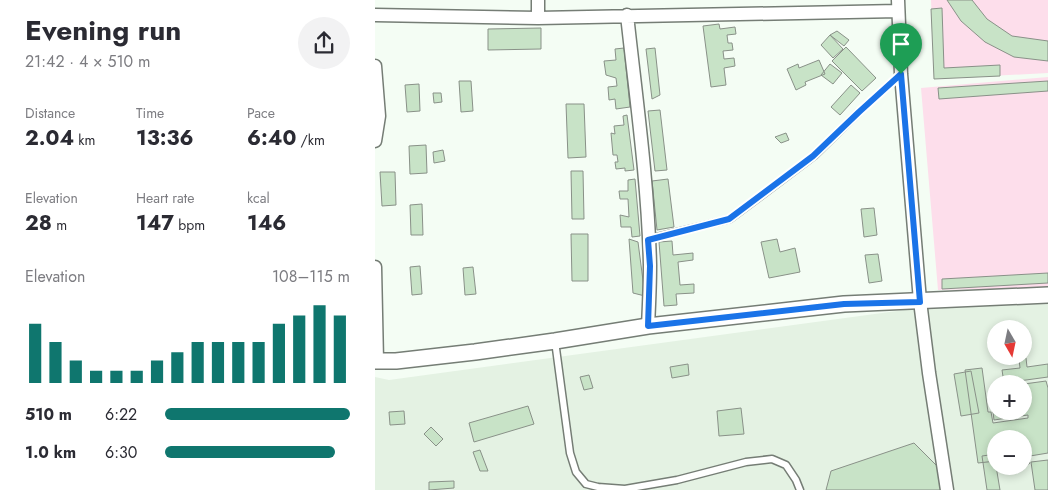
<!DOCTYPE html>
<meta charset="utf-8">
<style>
:root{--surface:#fff;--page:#f2f2f3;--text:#2b2b33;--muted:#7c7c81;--accent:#0f766e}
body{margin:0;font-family:Jost,sans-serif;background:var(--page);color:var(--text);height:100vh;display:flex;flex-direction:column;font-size:19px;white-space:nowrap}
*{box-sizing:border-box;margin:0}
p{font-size:16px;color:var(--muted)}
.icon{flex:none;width:28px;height:28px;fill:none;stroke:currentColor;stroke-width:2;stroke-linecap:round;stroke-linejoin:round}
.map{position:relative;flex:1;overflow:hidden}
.panel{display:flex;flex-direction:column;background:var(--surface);width:375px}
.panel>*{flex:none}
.needle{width:32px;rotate:171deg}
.buttons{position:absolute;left:612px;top:320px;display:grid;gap:10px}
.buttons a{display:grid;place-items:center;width:45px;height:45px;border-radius:50%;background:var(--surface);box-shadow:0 2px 8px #0003;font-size:25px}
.pin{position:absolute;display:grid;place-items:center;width:42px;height:42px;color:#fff;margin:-51px -21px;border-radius:50% 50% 50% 0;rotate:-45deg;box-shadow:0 0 5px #0007}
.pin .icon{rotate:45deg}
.round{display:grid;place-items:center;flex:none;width:52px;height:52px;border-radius:26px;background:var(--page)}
.summary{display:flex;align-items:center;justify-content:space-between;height:85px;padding:0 25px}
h1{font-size:28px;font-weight:700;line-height:38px}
.metrics{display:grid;grid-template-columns:repeat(3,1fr);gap:8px;height:85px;padding:5px 25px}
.metrics div{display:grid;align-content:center}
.metrics b{font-size:21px;font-weight:700}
.metrics small{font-size:14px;font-weight:400}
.metrics p{font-size:14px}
.chart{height:140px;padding:10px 25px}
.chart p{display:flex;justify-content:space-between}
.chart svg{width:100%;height:90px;margin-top:5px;stroke:var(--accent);stroke-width:6}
ul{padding:0 25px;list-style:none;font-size:16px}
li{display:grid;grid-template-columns:80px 60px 1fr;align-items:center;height:38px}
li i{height:12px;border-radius:6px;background:var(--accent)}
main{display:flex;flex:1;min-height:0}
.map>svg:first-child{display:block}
.built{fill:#e4f2e3;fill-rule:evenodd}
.green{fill:#fddeeb}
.building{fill:#c8e3c7;stroke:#899188}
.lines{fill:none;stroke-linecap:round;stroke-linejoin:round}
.service-casing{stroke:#757d75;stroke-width:9}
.minor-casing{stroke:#757d75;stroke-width:15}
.tertiary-casing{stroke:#757d75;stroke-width:18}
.service{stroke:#fff;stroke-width:6}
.minor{stroke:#fff;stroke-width:12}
.tertiary{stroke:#fff;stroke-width:15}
.route-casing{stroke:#fff;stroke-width:10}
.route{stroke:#1a73e8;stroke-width:6}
</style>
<main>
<section class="panel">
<div class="summary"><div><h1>Evening run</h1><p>21:42 · 4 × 510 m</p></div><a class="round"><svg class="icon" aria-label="share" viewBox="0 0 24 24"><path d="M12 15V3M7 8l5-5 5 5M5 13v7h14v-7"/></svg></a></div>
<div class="metrics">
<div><p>Distance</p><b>2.04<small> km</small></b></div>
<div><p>Time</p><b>13:36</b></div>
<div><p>Pace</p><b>6:40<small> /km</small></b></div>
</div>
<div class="metrics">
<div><p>Elevation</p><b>28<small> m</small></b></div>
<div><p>Heart rate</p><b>147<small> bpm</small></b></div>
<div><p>kcal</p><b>146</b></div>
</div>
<div class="chart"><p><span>Elevation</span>108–115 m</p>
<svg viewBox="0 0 160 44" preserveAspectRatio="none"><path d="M5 44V15M15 44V24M25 44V33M35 44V38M45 44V38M55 44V38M65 44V33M75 44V29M85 44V24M95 44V24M105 44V24M115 44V24M125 44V15M135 44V11M145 44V6M155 44V11"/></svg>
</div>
<ul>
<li><b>510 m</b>6:22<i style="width:100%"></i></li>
<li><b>1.0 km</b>6:30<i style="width:92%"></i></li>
</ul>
</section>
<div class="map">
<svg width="673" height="490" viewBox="0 0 673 490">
<rect width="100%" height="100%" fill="#f4fdf4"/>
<path class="built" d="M673,304v186h-673v-113l14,3 530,-72zM621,329h28v27h-28zM621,384h28v27h-28zM621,439h28v27h-28z"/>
<path class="green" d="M556,0h117v73l-114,6z
M673,77v211l-110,2 -17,-202z"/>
<path class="building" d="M572,0h25l15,19 25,17 36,5v20l-34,-4 -29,-15 -24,-21z
M567,8l2,60 56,-3v11l-66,3 -3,-70z
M344,24l1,5 15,-2 1,7 -9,1 1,8h4l1,7 -10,1 1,8 10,-1 1,8 -11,2 2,17 -15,2 -8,-61z
M166,28v21l-53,1v-21z
M462,31l12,9 -5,6 -14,-11z
M455,35l13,14 -10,9 -12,-13z
M471,47l30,31 -14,13 -30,-30z
M249,48l6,59 -14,2 -1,-10 -6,1 -1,-13 9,-1 -1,-8 -10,-3 -2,-14 12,-1 -1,-11z
M280,48l5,47 -8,4 -6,-50z
M444,60l6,14 -20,8 1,3 -10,5 -9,-21 11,-5 1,4z
M455,64l12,9 -9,11 -12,-9z
M84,81h12l2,30 -12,1z
M673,81v10l-109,8 -1,-11z
M44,84l1,27 -13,1 -2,-27z
M476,85l9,8 -20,22 -9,-8z
M58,93h8l1,9 -8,1z
M191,104h18l2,53 -18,1z
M285,110l7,60 -12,1 -7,-60z
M252,115l7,55 -9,1v-3l-9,1 -1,-7h3l-1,-7h-4l-2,-22 4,1 -1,-8 10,-1 -1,-9z
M411,133l3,7 -8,3 -6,-6z
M51,145l1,28 -17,1 -1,-28z
M68,150l2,11 -11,2 -1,-11z
M196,171h12l1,48h-12z
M5,172h15l1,33 -14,1z
M260,179l5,57 -8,1 -1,-10h-10l-1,-12 9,2 -1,-18h-8l-1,-8h9v-11z
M293,179l6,48 -17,3 -5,-49z
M47,204l1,31h-12l-1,-30z
M499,208l3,27 -13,2 -3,-28z
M196,234h17v47h-16z
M254,239l9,3 7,54 -12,-3z
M402,239l3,13 15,-4 5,24 -31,6 -8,-36z
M297,241l1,14 20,-2v7l-15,2 2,23 14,-1v9l-18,1 1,11 -13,1 -5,-64z
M503,254l4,27 -13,2 -4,-28z
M45,266l2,28 -10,1 -2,-28z
M98,267l3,27 -11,1 -2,-27z
M673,273v10l-106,6v-10z
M651,358l1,9 21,-3v13l-44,6 -2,-13 18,-2 -1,-9z
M313,364l1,11 -17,3 -2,-11z
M607,368l6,44h3l2,11 35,-5v-3l-34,5 -3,-24 5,-1v16h28v-27l22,-3 2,7v65l-24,4v-18h-28v22l-18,2 -13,-93z
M596,371l8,42 -18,3 -7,-42z
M214,375l4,13 -9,2 -4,-13z
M153,406l6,18 -60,18 -5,-19z
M366,408l3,26 -25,2 -2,-25z
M29,411l1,13 -15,1 -1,-13z
M56,427l12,12 -7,7 -12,-12z
M539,443l24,24 7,23h-119l5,-19z
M105,450l8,21h-8l-7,-19z
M621,454v12l4,24h-13l-5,-34z
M651,457l4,6 -9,7 -3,-4h6v-7z
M673,460v30h-13l-4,-28z
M79,481v7l-25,2v-8z"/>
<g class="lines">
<defs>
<path id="service" d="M273,239l82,-20 84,-63 45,-44 42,-38
M180,341l15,112 6,19 10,12 12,3 27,2 52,-9 69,-18 26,-3 14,6 10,15 4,10"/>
<path id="minor" d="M163,0v18
M523,0l3,74 19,227 9,72 18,117
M0,15l163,3 360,-7
M252,15c9,83 21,166 23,250 0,20 -1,41 -2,61
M0,66l4,50 -4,25
M0,267l2,94"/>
<path id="tertiary" d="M0,361h21l79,-9 80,-11 93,-15 196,-22 204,-9"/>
</defs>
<use href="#service" class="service-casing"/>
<use href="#minor" class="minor-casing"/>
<use href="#tertiary" class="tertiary-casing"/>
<use href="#service" class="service"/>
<use href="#minor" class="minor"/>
<use href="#tertiary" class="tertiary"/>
</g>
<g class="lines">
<defs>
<path id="route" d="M526,74l19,228 -76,2 -196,22 2,-60 -2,-26 81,-21 84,-63 46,-44z"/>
</defs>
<use href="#route" class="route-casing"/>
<use href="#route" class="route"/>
</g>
</svg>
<div class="buttons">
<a><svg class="needle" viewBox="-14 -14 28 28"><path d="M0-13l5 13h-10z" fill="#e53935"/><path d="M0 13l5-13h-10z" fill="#7c7c81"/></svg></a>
<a>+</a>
<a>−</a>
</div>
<div class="pin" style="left:526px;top:74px;background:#1e9e55"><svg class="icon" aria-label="arrive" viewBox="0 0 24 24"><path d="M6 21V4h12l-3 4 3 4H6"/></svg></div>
</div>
</main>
